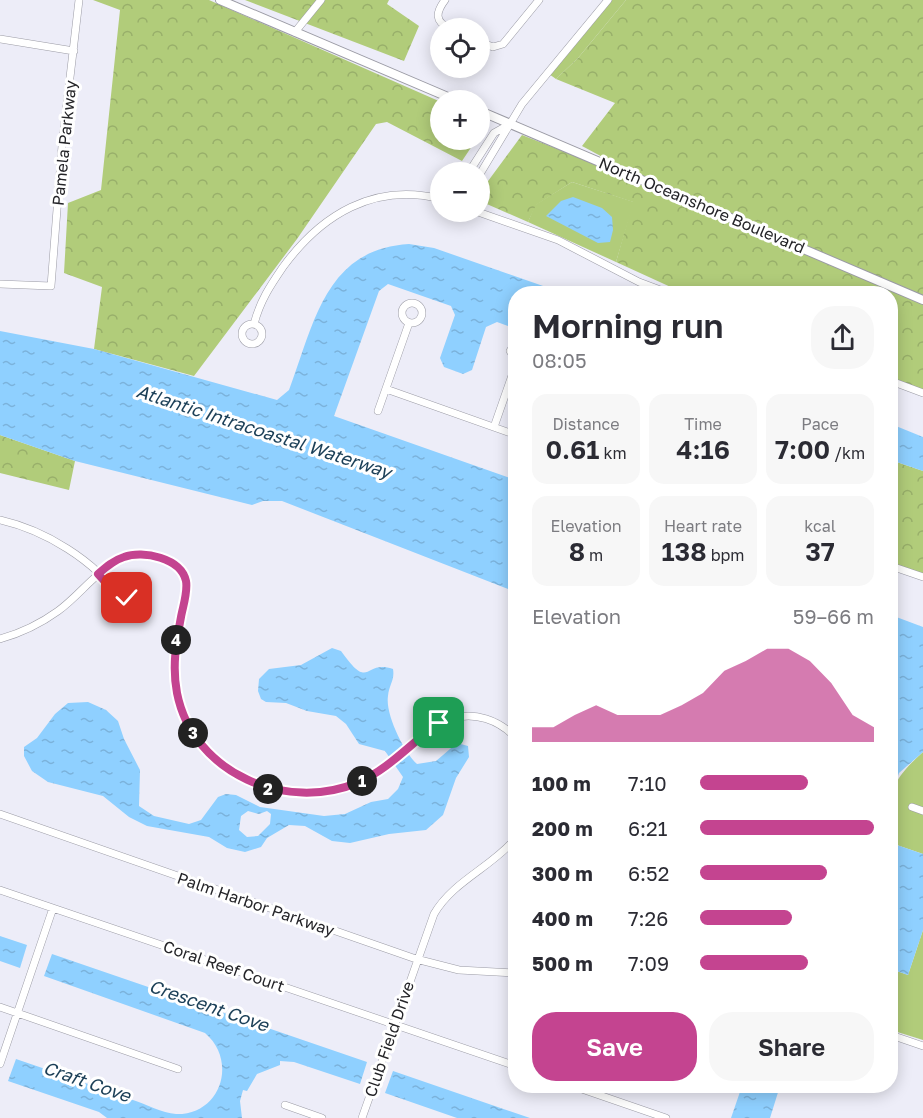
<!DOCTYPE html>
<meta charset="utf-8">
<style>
:root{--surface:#fff;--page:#f7f7f7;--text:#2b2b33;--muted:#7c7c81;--accent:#c44490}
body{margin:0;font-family:"Golos Text",sans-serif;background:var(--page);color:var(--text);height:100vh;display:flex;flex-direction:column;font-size:22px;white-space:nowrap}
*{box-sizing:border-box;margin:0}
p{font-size:20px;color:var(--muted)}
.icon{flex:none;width:33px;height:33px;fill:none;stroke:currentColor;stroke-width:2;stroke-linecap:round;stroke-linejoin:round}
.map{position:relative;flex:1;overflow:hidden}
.sheet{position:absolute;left:508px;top:286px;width:390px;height:807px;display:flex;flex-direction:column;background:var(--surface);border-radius:24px;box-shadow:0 3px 15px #0003}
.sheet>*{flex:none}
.controls{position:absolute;left:430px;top:18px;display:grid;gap:12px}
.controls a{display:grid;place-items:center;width:60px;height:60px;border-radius:50%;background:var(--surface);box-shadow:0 3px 15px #0003;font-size:30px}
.pin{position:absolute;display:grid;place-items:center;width:51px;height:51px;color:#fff;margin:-26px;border-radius:12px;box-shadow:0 3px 9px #0006}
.km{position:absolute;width:30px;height:30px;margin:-15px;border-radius:50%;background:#222;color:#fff;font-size:16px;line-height:30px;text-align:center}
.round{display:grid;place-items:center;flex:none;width:63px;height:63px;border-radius:24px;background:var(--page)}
.head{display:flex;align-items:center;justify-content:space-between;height:102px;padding:0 24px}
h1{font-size:33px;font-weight:600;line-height:45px}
.figures{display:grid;grid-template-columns:repeat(3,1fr);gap:9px;height:102px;padding:6px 24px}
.figures div{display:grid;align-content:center;border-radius:15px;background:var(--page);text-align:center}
.figures b{font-size:26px;font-weight:600}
.figures small{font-size:16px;font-weight:400}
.figures p{font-size:16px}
.chart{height:168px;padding:12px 24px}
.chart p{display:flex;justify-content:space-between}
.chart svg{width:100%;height:108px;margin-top:6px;fill:var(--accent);opacity:.7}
.button{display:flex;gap:12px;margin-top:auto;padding:12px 24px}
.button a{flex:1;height:69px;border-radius:24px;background:var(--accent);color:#fff;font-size:24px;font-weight:600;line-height:69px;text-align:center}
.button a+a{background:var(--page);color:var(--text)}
ul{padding:0 24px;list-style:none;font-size:20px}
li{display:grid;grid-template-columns:96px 72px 1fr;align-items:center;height:45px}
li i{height:15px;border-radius:8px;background:var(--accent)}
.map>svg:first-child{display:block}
.green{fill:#b1cc7a}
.forest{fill:url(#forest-crowns)}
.water{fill:url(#water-ripples);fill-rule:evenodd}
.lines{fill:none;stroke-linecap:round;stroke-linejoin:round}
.minor-casing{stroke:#9b9ba5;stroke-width:8}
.major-casing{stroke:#9b9ba5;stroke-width:10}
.minor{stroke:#fff;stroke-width:7}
.major{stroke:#fff;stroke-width:8}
.route-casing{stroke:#fff;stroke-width:12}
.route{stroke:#c44490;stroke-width:8}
.labels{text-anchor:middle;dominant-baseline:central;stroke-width:6;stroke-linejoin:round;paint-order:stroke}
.street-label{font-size:16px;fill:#242428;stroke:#fff}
.water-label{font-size:18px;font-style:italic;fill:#1b3f57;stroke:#fff}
</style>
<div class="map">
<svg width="923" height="1118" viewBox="0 0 923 1118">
<defs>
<pattern id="forest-crowns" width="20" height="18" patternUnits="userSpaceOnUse" patternTransform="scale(1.5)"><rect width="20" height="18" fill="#b1cc7a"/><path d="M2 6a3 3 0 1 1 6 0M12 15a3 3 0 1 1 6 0" fill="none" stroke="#98af6a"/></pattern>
<pattern id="water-ripples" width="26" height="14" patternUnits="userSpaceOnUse" patternTransform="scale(1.5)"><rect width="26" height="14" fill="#8fd0ff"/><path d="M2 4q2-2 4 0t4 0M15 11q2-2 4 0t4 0" fill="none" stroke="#7bb2db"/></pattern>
</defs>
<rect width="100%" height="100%" fill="#ededf8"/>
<path class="green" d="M612,0h14l-48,58 -22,21 -7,-5z
M572,182l62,20 -18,60 -88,-40 7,-17z
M923,752v102l-32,-11c0,-48 -6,-57 32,-91z
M923,930v110l-32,-10v-61l17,6z"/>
<path class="forest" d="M93,0h116l232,102v38h35l-14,21 -75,-39 -11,2 -79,115 -103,137 -100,-27 8,-62 -38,-14 4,-70 33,-13 19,-180z
M245,0h144l-2,4 32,22 -15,35z
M626,0h297v296l-300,-128 -41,-22 33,-43 -59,-24 22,-21z
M522,135l99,39 302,129v87l-32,-13v-83h-205l-70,-32 17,-60 -61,-20 -36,23 -8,17 -48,-21v-9z
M0,435l75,26 -6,29 -69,-17z
M891,460l32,11v108l-32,-11z"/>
<path class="water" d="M573,197l29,11 10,9 1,13 -3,12 -12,1 -52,-27 15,-15z
M409,244l25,4 132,46h-50v35l-19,-7 -11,5 -14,43 -9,4 -19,-7 -4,-9 15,-43 -4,-9 -63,-22 -9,7 -45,125 182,64v112l-234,-91h-19l-11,4 -177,-44 -75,-26v-104l94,18 183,51 12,-10c25,-66 36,-141 120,-146z
M891,424l32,13v34l-32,-11z
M891,615l32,12v125l-24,21 -8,24z
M332,648l9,3c30,42 22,8 52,18 2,11 -4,16 -5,27 -3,18 16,56 29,68l19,-3 21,-18 11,3 1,11 -13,21 -13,37 -17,15 -37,4 -39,9 -18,-2 -27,-15 -16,-1 -22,13 -6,9 -16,5 -18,-4 -18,-11 -62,-11 -18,-9 -26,-21 -55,-14 -16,-11 -8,-15v-9l13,-9 18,-24 13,-11 20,-1 18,8 12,11 6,18 16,31 -1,36 15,10 35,8 12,-4 17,-23 8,-3 10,1 24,12 64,9 21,-2 26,-12 17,-3 10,-10 5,-12 -18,-26 -26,-7 -13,-20 -10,-8 -29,-5 -21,-8 -20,-1 -5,-3 -3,-8 1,-12 10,-10 32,-4zM248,811l11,3 8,-3 4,3 -1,10 -12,12 -11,1 -8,-7 2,-14z
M891,843l32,11v76l-15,45 -17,-6z
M0,936l27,9 -7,23 -20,-7z
M52,954l315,108 -7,22 -66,-22 -14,-1v4l-23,9 -10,17 -4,-1 -3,11 2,17h-135l-8,-6 -91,-31 8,-22c39,13 78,27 117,41 13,4 29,13 43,14 45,1 62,-53 29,-81l-161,-57z
M393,1071l137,47h-73l-72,-25z
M742,1086h38l-10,32h-39z"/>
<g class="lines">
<defs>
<path id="minor" d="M445,0c-9,12 -11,22 5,28
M295,32l26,-32
M0,39l74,12
M480,42l13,5 10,-3 36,-44
M469,172l25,-39 16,-9
M480,174l42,-70 86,-104
M478,212l80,28 81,42 32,12
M0,284l51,2 11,-140 17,-146
M402 313a10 10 0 1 1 20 0a10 10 0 1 1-20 0Z
M242 334a10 10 0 1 1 20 0a10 10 0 1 1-20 0Z
M254,324c6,-23 16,-38 29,-57 38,-52 91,-85 158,-68
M516,342l-6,9 6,9
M891,381l32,12
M386,389l130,46
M378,411l31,-88
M494,427l22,-63
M0,520c44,10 95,40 121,79
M891,566l32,11
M118 606a8 8 0 1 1 16 0a8 8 0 1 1-16 0Z
M0,639c21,-6 40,-15 58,-28 32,-23 53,-66 99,-53 12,3 22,9 28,21 2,12 -2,24 -4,36 -5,27 -10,53 -4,81 20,83 120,122 192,81 28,-16 50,-49 81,-58 25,-8 49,1 66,19
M912,807l11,4
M0,814l416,145 43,11 57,3
M0,890l516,176
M0,1007l178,62
M891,1035l32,11
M0,1064l53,-156
M573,1086l93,32
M285,1105l37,13
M362,1118l72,-204c19,-33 58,-47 82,-76"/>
<path id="major" d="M220,0l235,100
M480,111l443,189"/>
</defs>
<use href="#minor" class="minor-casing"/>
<use href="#major" class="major-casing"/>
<use href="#minor" class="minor"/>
<use href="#major" class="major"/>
</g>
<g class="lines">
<defs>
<path id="route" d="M127,598l-6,1 -23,-25c8,-7 16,-14 26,-17 19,-7 57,1 62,24 2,11 -3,25 -5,36 -5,26 -9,50 -4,76 16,81 110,120 182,89 30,-13 53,-40 80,-59"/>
</defs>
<use href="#route" class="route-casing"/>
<use href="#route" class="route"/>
</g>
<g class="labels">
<g class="street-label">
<text transform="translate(64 143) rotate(-84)">Pamela Parkway</text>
<text transform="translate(702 205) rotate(23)">North Oceanshore Boulevard</text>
<text transform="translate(256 904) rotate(19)">Palm Harbor Parkway</text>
<text transform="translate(224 966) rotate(19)">Coral Reef Court</text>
<text transform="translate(389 1039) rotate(-71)">Club Field Drive</text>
</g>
<g class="water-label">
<text transform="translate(264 431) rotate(18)">Atlantic Intracoastal Waterway</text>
<text transform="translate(209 1005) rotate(19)">Crescent Cove</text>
<text transform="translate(87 1081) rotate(19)">Craft Cove</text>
</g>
</g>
</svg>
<div class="controls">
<a><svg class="icon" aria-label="locate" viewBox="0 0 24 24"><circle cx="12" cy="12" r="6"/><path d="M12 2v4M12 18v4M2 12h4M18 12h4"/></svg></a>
<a>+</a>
<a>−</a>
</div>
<div class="pin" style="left:439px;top:723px;background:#1e9e55"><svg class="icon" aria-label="arrive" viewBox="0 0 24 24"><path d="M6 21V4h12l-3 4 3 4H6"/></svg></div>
<div class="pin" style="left:127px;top:598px;background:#d93025"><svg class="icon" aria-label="check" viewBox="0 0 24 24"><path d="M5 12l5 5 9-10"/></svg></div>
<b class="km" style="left:362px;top:781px">1</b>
<b class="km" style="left:268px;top:789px">2</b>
<b class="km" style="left:193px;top:733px">3</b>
<b class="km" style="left:176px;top:640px">4</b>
<section class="sheet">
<div class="head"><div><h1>Morning run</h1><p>08:05</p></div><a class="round"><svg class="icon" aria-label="share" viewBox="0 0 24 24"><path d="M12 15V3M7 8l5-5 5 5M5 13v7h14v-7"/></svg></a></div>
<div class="figures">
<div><p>Distance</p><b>0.61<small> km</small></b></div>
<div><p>Time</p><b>4:16</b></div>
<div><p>Pace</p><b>7:00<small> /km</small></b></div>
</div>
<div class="figures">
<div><p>Elevation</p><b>8<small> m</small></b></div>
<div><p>Heart rate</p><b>138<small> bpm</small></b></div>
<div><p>kcal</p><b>37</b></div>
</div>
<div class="chart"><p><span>Elevation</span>59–66 m</p>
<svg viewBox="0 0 160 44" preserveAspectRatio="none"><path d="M0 44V38L10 38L20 33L30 29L40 33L50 33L60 33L70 29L80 24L90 15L100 11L110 6L120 6L130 11L140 20L150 33L160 38V44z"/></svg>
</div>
<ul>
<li><b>100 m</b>7:10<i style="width:62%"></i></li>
<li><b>200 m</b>6:21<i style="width:100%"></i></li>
<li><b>300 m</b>6:52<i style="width:73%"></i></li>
<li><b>400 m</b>7:26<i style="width:53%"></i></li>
<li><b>500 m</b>7:09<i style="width:62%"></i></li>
</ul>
<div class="button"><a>Save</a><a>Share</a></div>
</section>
</div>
